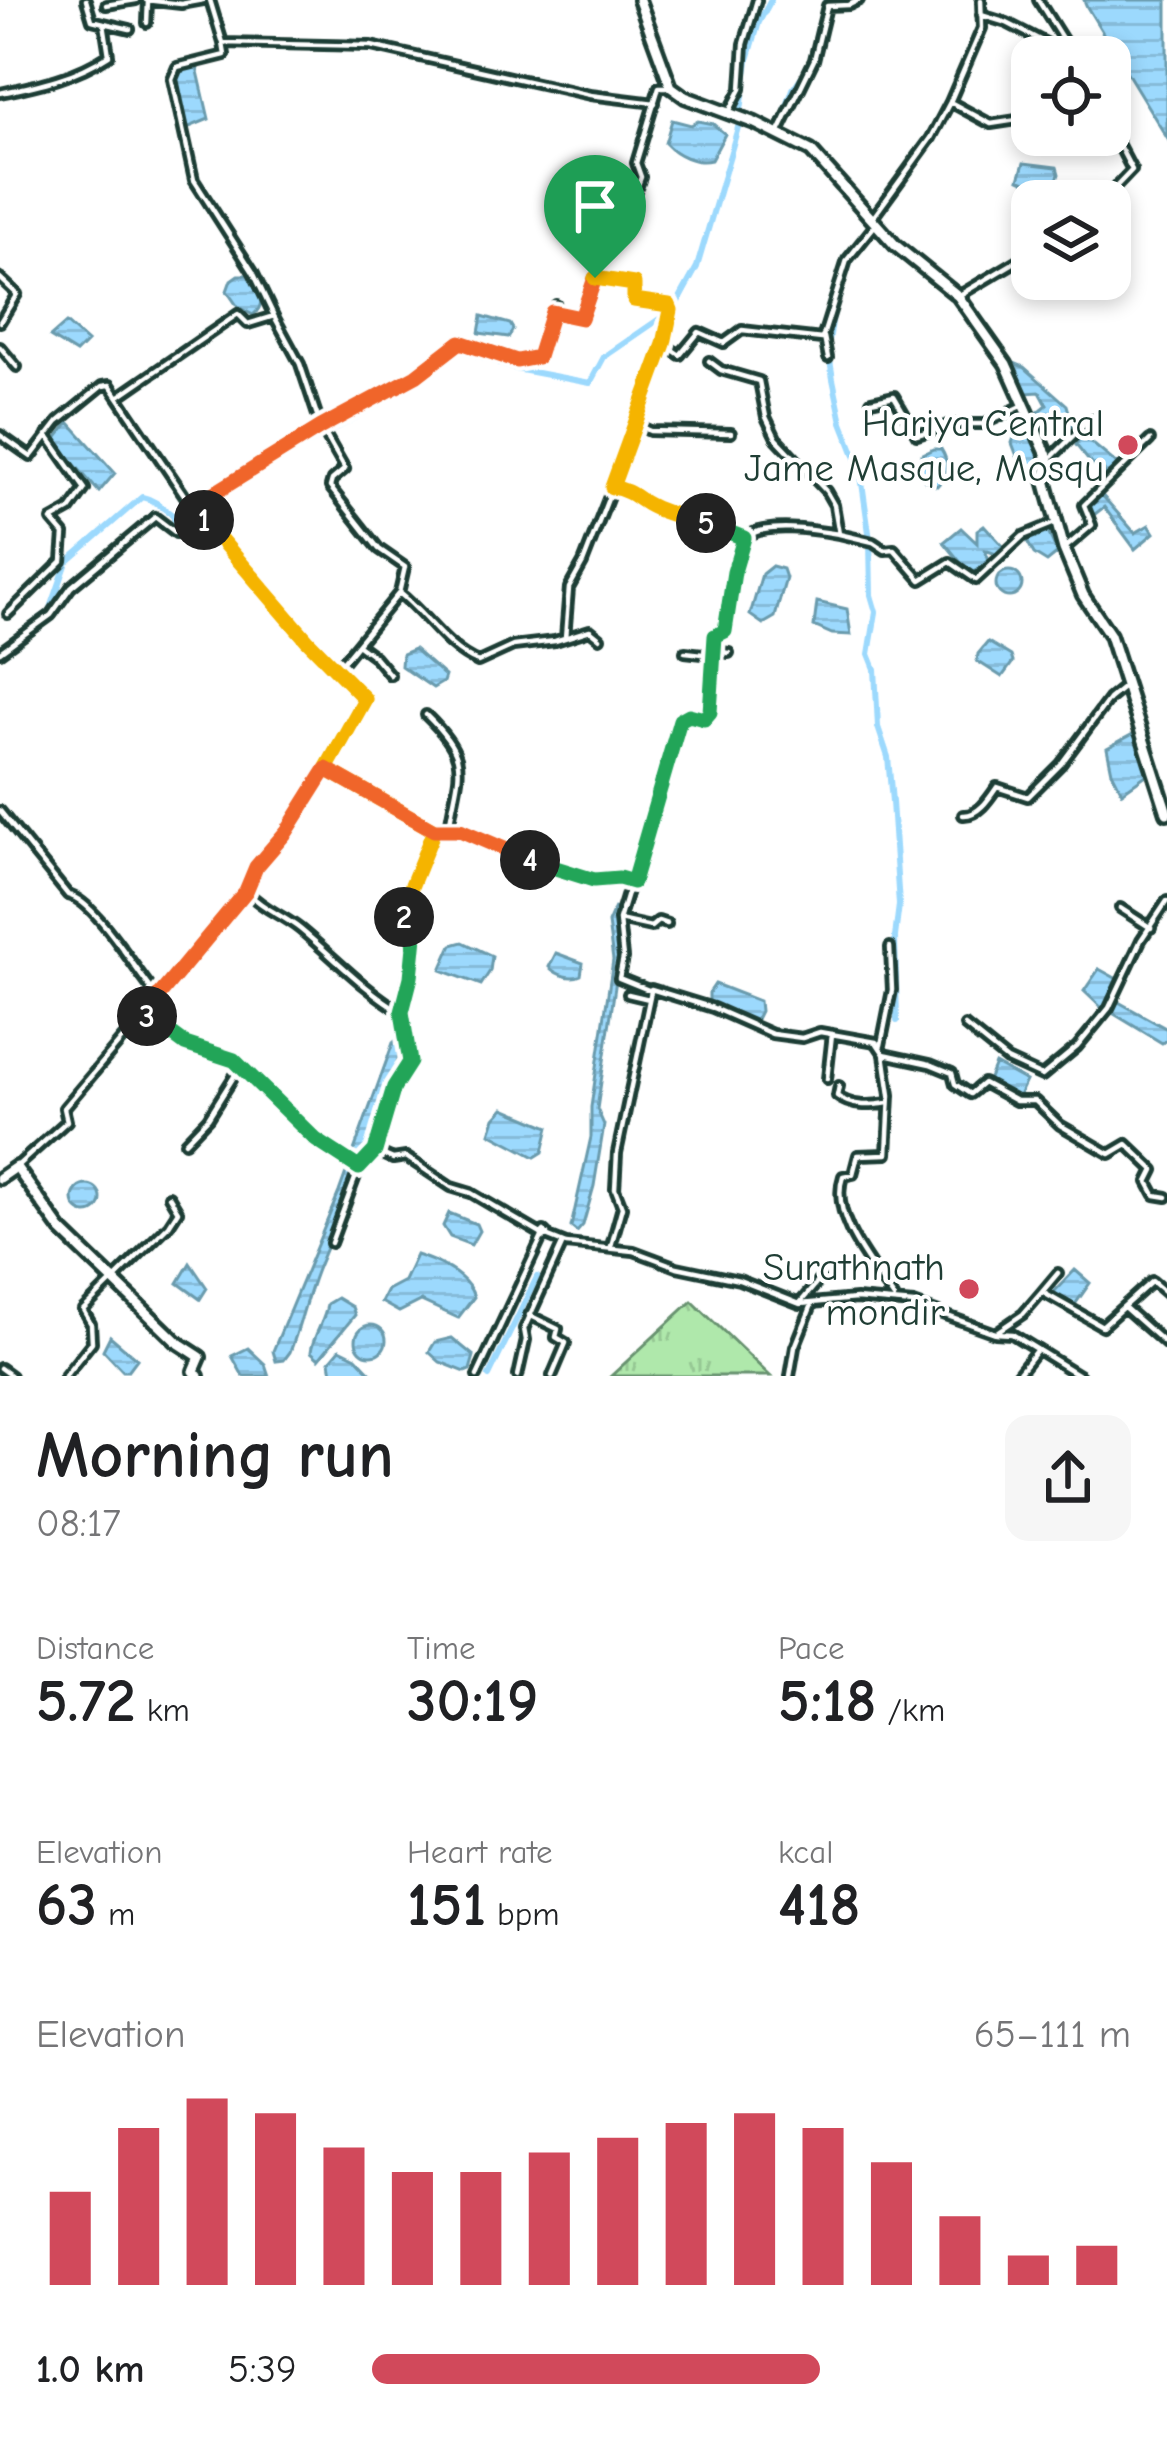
<!DOCTYPE html>
<meta charset="utf-8">
<style>
:root{--surface:#fff;--page:#f6f6f6;--text:#202124;--muted:#757577;--accent:#d1495b}
body{margin:0;font-family:"Comic Neue",sans-serif;background:var(--page);color:var(--text);height:100vh;display:flex;flex-direction:column;font-size:45px;white-space:nowrap}
*{box-sizing:border-box;margin:0}
p{font-size:39px;color:var(--muted)}
.icon{flex:none;width:66px;height:66px;fill:none;stroke:currentColor;stroke-width:2;stroke-linecap:round;stroke-linejoin:round}
.map{position:relative;height:1376px;overflow:hidden}
.sheet{display:flex;flex-direction:column;background:var(--surface);flex:1}
.sheet>*{flex:none}
.fabs{position:absolute;left:1011px;top:36px;display:grid;gap:24px}
.fabs a{display:grid;place-items:center;width:120px;height:120px;border-radius:24px;background:var(--surface);box-shadow:0 6px 18px #0003;font-size:60px}
.pin{position:absolute;display:grid;place-items:center;width:102px;height:102px;color:#fff;margin:-123px -51px;border-radius:50% 50% 50% 0;rotate:-45deg;box-shadow:0 0 12px #0007}
.pin .icon{rotate:45deg}
.km{position:absolute;width:60px;height:60px;margin:-30px;border-radius:50%;background:#222;color:#fff;font-size:33px;line-height:60px;text-align:center}
.round{display:grid;place-items:center;flex:none;width:126px;height:126px;border-radius:24px;background:var(--page)}
.overview{display:flex;align-items:center;justify-content:space-between;height:204px;padding:0 36px}
h1{font-size:66px;font-weight:700;line-height:90px}
.figures{display:grid;grid-template-columns:repeat(3,1fr);gap:18px;height:204px;padding:12px 36px}
.figures div{display:grid;align-content:center}
.figures b{font-size:60px;font-weight:700}
.figures small{font-size:33px;font-weight:400}
.figures p{font-size:33px}
.chart{height:336px;padding:24px 36px}
.chart p{display:flex;justify-content:space-between}
.chart svg{width:100%;height:216px;margin-top:12px;stroke:var(--accent);stroke-width:6}
ul{padding:0 36px;list-style:none;font-size:39px}
li{display:grid;grid-template-columns:192px 144px 1fr;align-items:center;height:90px}
li i{height:30px;border-radius:15px;background:var(--accent)}
.map>svg:first-child{display:block}
.park{fill:url(#park-tufts);stroke:#679270;stroke-width:3}
.water{fill:url(#water-rules);stroke:#6a9bad;stroke-width:3}
.lines{fill:none;stroke-linecap:round;stroke-linejoin:round}
.canal{stroke:#9cd9fd;stroke-width:6}
.street-casing{stroke:#1f3d34;stroke-width:14}
.secondary-casing{stroke:#1f3d34;stroke-width:18}
.street{stroke:#fff;stroke-width:4.5}
.secondary{stroke:#fff;stroke-width:9}
.split-1-casing{stroke:#fff;stroke-width:24}
.split-2-casing{stroke:#fff;stroke-width:24}
.split-3-casing{stroke:#fff;stroke-width:24}
.split-4-casing{stroke:#fff;stroke-width:24}
.split-5-casing{stroke:#fff;stroke-width:24}
.split-6-casing{stroke:#fff;stroke-width:24}
.split-1{stroke:#f0652b;stroke-width:15}
.split-2{stroke:#f5b400;stroke-width:15}
.split-3{stroke:#22a559;stroke-width:15}
.split-4{stroke:#f0652b;stroke-width:15}
.split-5{stroke:#22a559;stroke-width:15}
.split-6{stroke:#f5b400;stroke-width:15}
.poi-dot{fill:#d1495b;stroke:#fff;stroke-width:4.5}
.labels{text-anchor:middle;dominant-baseline:central;stroke-width:9;stroke-linejoin:round;paint-order:stroke}
.poi-label{font-size:39px;fill:#1f3d34;stroke:#fff;text-anchor:end}
</style>
<div class="map">
<svg width="1167" height="1376" viewBox="0 0 1167 1376">
<defs>
<pattern id="park-tufts" width="24" height="20" patternUnits="userSpaceOnUse" patternTransform="scale(3)"><rect width="24" height="20" fill="#afe8ab"/><path d="M3 7l-1-3M5 7V3M7 7l1-3M15 17l-1-3M17 17v-4M19 17l1-3" fill="none" stroke="#96c894"/></pattern>
<pattern id="water-rules" width="6" height="5" patternUnits="userSpaceOnUse" patternTransform="scale(3)"><rect width="6" height="5" fill="#9cd9fd"/><path d="M0 2.5h6" fill="none" stroke="#86bbd9"/></pattern>
</defs>
<rect width="100%" height="100%" fill="#fff"/>
<filter id="ink" filterUnits="userSpaceOnUse"><feTurbulence type="fractalNoise" baseFrequency=".00833" numOctaves="2"/><feDisplacementMap in="SourceGraphic" scale="24" xChannelSelector="R" yChannelSelector="G"/><feConvolveMatrix kernelMatrix="1 2 1 2 8 2 1 2 1" color-interpolation-filters="sRGB"/></filter>
<g filter="url(#ink)">
<path class="park" d="M692,1301l78,75h-159z"/>
<path class="water" d="M1084,0h83v138l-80,-131z
M197,67l12,52 -22,9 -13,-50 6,-8z
M672,120l19,5 7,-4 15,3 12,10 -14,26c-16,4 -35,-5 -46,-17z
M1024,163l33,4 2,7 -7,20 -33,-15z
M238,275h10c9,14 21,27 5,40l-15,-8 -11,-16 4,-11z
M482,316l28,8 3,5 -4,8 -30,-4z
M66,323l21,19 -11,11 -26,-16z
M1009,361l15,6 43,38 7,25 -3,6 -17,-13 -3,-9 -8,7 -7,-1v-6l11,-9 -7,-13 -15,1z
M69,422l46,51 -16,19 -45,-51z
M1023,429l11,6 10,26 -14,12 -8,-4 -10,-26 4,-11z
M1081,434l36,30 -6,10 -5,1 -5,-11 -9,1 -16,-20z
M933,449h8c9,14 7,26 -4,37l-11,-3 -8,-13 3,-15z
M1100,493l35,40 14,-8 5,8 -19,16 -31,-42 -13,10 -7,-10z
M984,525l19,21 -7,8 -11,-4 4,11 -18,14 -27,-33 17,-14 16,15v-13z
M1047,530l11,23 -11,9 -13,-8 -7,-13 10,-10z
M772,566l11,3 3,9 -11,39 -12,7 -13,-9 12,-41z
M996 584a13 13 0 1 1 26 0a13 13 0 1 1-26 0Z
M817,602l30,7 4,26 -19,-1 -18,-8z
M988,642l23,14 2,6 -11,15 -25,-16 1,-7z
M414,649l31,27 -2,6 -10,6 -32,-22 1,-12z
M1135,733l14,40 -27,19 -10,-20 -5,-24z
M615,907l4,52 -22,150 7,16 -10,61 -11,39 -6,7 -6,-5 20,-90v-30l22,-147 -5,-37z
M463,942l29,14 -2,15 -9,14 -40,-15 11,-25z
M556,953l27,10 -2,12c-10,5 -24,0 -32,-8z
M1099,969l22,12 -16,30 -21,-20z
M715,984l44,17 1,10 -5,10 -23,-4 -23,-14v-10z
M1115,1000l52,29v11l-5,3 -51,-31z
M398,1039c12,29 -67,193 -82,233 -10,26 -16,54 -26,80l-6,8 -8,1 -3,-10 66,-159 54,-149z
M995,1064l31,17 -9,19 -30,-17z
M504,1108l45,19 -6,25 -8,5 -45,-24 5,-15z
M73 1199a14 14 0 1 1 28 0a14 14 0 1 1-28 0Z
M449,1213l27,11 3,7 -8,14 -21,-8 -7,-11z
M416,1255c22,7 51,19 58,42l-16,21 -37,-17 -22,11 -18,-10 6,-12 17,-9z
M190,1263l17,25 -7,11 -22,-16z
M1075,1270l15,13 -19,27 -20,-15z
M337,1298l15,9 3,8 -36,44 -8,-7c2,-18 14,-30 16,-48z
M356 1340a15 15 0 1 1 30 0a15 15 0 1 1-30 0Z
M110,1336l27,23 -9,12h-5l-20,-21z
M452,1338l22,18 -4,14 -5,2 -25,-10 -11,-10 6,-10z
M248,1348l17,16 4,12h-26l-11,-20z
M340,1349l16,8 18,19 -42,-3 -2,-12z"/>
<g class="lines">
<path class="canal" d="M815,49l11,-49
M782,120l11,-31 16,-23
M841,284l13,-30
M834,308l-6,40 5,31 9,43 18,46 10,72 1,55 5,17 -7,42 6,15 3,58 10,30 4,45 7,103 -4,32 2,84
M174,519l246,-138 40,-32 56,20 74,14 14,-26 70,-48 23,-42 42,-143 9,-64 11,-38 12,-22
M0,648l50,-37 17,-49 75,-65c20,4 27,21 46,26l20,-14
M489,1376l48,-99"/>
<defs>
<path id="street" d="M146,0l35,4 22,-4
M210,0l13,43 148,3 219,49 65,8
M1038,0l32,51
M106,5l30,-5
M981,15l26,8 66,34
M104,23l26,6
M147,23l1,-22
M223,43l2,12 -48,12 -5,12 22,101 59,92 21,44
M0,93c39,-8 76,-16 109,-38l-5,-32 -12,-3 -6,-20
M950,102l41,22 26,-4
M730,110l11,-21 3,-45 13,-44
M778,134l36,-74 13,-54 22,-1 10,-5
M1108,201l2,-8 22,-23 -22,-42
M872,219l59,-81 19,-36 32,-74 -1,-28
M0,278l17,16 -17,28
M958,296l74,-44
M554,312l24,7 7,-7 24,-86h14l18,-49 -5,-14 23,-76h12
M824,337l4,21
M664,344l16,11 19,-23 25,11 18,-13 80,9 25,-79 29,-36
M0,347l17,20
M709,361l12,9 38,11 7,36 10,21 50,53 8,14 5,29 34,8 12,8 9,-1 27,31 29,-18 26,18 47,-44 32,-13
M871,401l23,-5 23,39 35,-11h31l41,-19
M636,425l14,6 81,2
M0,435l31,22 27,-35 44,-36 8,-1 8,12 120,-83 10,10 26,-8 26,48 21,63 24,42 -13,11 -2,7 49,62 26,18 -6,26 -63,77
M1049,460l41,-41
M612,487c16,3 21,8 33,16 29,19 69,18 99,36l-10,32 -9,60 -10,5 -6,76 -5,7 -14,-4 -10,5 -61,200 32,7 7,-6 9,3
M192,507l129,-80 94,-51 45,-34 57,19 21,-4 18,-52
M746,537c20,-15 69,-7 93,-3
M1064,549l28,-24 -8,-20 66,-65
M399,593c29,23 46,55 79,69l35,-16 42,-5 35,-11 10,8
M8,614l54,-53 2,-27 -12,-14 18,-10 15,-21 -38,-54
M565,638l4,-50 14,-25 48,-123 41,-130 -3,-5 -35,-5v-16l-39,-6
M360,646l15,11 15,18
M713,651l16,2
M0,652l51,-37 20,-28 84,-70 21,16 29,-13
M685,652l27,3
M426,715c47,46 32,54 23,113
M326,768l108,62h27l133,51 25,-4 14,5
M0,811l68,84c28,6 69,79 90,102
M963,815c15,1 26,-16 34,-28l31,10 33,-33 48,-65 16,-13
M247,892c19,19 34,22 53,37 34,28 64,61 102,83
M1120,908l31,20
M651,989l62,19 59,26 30,4 18,-6 56,10 8,12 46,10 22,9 3,11 15,10 13,-11 33,18h19l25,24 50,29 17,-10 27,26 -6,12 7,13 12,2
M628,994l21,5
M145,1015l40,29 49,16 82,80 43,28
M965,1026l42,34 35,16 35,-29 32,-39 32,-68 26,-39
M881,1045l11,-55 -2,-43
M884,1054l6,41 -3,59 -29,1 -5,19 -10,2c-14,41 29,89 51,122
M827,1079l5,-45
M839,1086l-2,10c14,11 33,10 51,7
M185,1142l23,-24 32,-51
M375,1151l18,8 13,-2 45,30 20,6 70,41
M16,1167l51,-46 -3,-13 175,-207 12,-16 4,-18 32,-36 78,-132 -58,-59 -114,-132 -75,-111
M544,1231l3,3 -4,4 -2,-4z
M546,1236l20,8 68,7 43,16 62,13 61,24 56,-5 58,5 81,29 17,1 68,42
M331,1243l28,-75 16,-17 19,-64 16,-25 -8,-50 13,-76 -10,-12v-22l29,-72
M611,1246l11,-39 -7,-18 2,-36 34,-162 -32,-13 4,-20 -4,-38
M1042,1292l16,-19
M800,1303l27,-32
M1124,1307l43,38
M529,1315l29,14 -2,8 10,6 -14,33
M998,1331l25,-17 19,-22 60,34 50,-45 15,13
M0,1368l11,8
M65,1376l27,-34 -1,-18 -8,-14 86,-85 9,-14 -9,-15
M477,1376l65,-139
M518,1376l8,-36 -2,-11 39,-86
M790,1376l5,-29 16,-40
M1016,1376l19,-24"/>
<path id="secondary" d="M639,0l32,87 14,10 70,26 56,28 84,94 63,51 48,68 43,96 -4,20 19,69 19,46 27,40 57,178
M0,1178l16,-11 45,63 116,112 23,15 -6,14 4,5"/>
</defs>
<use href="#street" class="street-casing"/>
<use href="#secondary" class="secondary-casing"/>
<use href="#street" class="street"/>
<use href="#secondary" class="secondary"/>
</g>
</g>
<g class="lines" filter="url(#ink)">
<defs>
<path id="split-1" d="M204,520l-12,-13 129,-80 95,-51 44,-34 57,19 21,-4 14,-45 29,6 14,-40"/>
<path id="split-2" d="M204,520l103,120 58,59 -39,70 108,61 -29,72 -1,15"/>
<path id="split-3" d="M147,1016l38,28 49,16 82,80 43,28 16,-17 19,-64 16,-25 -8,-50 9,-35 4,-41 -11,-19"/>
<path id="split-4" d="M147,1016l11,-19 88,-106 10,-24 31,-36 39,-62 108,61h26l70,30"/>
<path id="split-5" d="M530,860l64,20 25,-2 14,4 47,-162 9,-5 15,4 6,-7 5,-76 10,-5 9,-59 10,-34 -38,-15"/>
<path id="split-6" d="M595,278l39,6v16l35,5 2,5 -7,34 -52,143c16,3 22,9 35,17 17,10 40,14 59,19"/>
</defs>
<use href="#split-1" class="split-1-casing"/>
<use href="#split-2" class="split-2-casing"/>
<use href="#split-3" class="split-3-casing"/>
<use href="#split-4" class="split-4-casing"/>
<use href="#split-5" class="split-5-casing"/>
<use href="#split-6" class="split-6-casing"/>
<use href="#split-1" class="split-1"/>
<use href="#split-2" class="split-2"/>
<use href="#split-3" class="split-3"/>
<use href="#split-4" class="split-4"/>
<use href="#split-5" class="split-5"/>
<use href="#split-6" class="split-6"/>
</g>
<g class="poi-dot">
<circle cx="1128" cy="445" r="12"/>
<circle cx="969" cy="1289" r="12"/>
</g>
<g class="labels">
<g class="poi-label">
<text x="1104" y="423">Hariya Central<tspan x="1104" dy="45">Jame Masque, Mosqu</tspan></text>
<text x="945" y="1267">Surathnath<tspan x="945" dy="45">mondir</tspan></text>
</g>
</g>
</svg>
<div class="fabs">
<a><svg class="icon" aria-label="locate" viewBox="0 0 24 24"><circle cx="12" cy="12" r="6"/><path d="M12 2v4M12 18v4M2 12h4M18 12h4"/></svg></a>
<a><svg class="icon" aria-label="layers" viewBox="0 0 24 24"><path d="M12 4l9 5-9 5-9-5zM3 14l9 5 9-5"/></svg></a>
</div>
<div class="pin" style="left:595px;top:278px;background:#1e9e55"><svg class="icon" aria-label="arrive" viewBox="0 0 24 24"><path d="M6 21V4h12l-3 4 3 4H6"/></svg></div>
<b class="km" style="left:204px;top:520px">1</b>
<b class="km" style="left:404px;top:917px">2</b>
<b class="km" style="left:147px;top:1016px">3</b>
<b class="km" style="left:530px;top:860px">4</b>
<b class="km" style="left:706px;top:523px">5</b>
</div>
<section class="sheet">
<div class="overview"><div><h1>Morning run</h1><p>08:17</p></div><a class="round"><svg class="icon" aria-label="share" viewBox="0 0 24 24"><path d="M12 15V3M7 8l5-5 5 5M5 13v7h14v-7"/></svg></a></div>
<div class="figures">
<div><p>Distance</p><b>5.72<small> km</small></b></div>
<div><p>Time</p><b>30:19</b></div>
<div><p>Pace</p><b>5:18<small> /km</small></b></div>
</div>
<div class="figures">
<div><p>Elevation</p><b>63<small> m</small></b></div>
<div><p>Heart rate</p><b>151<small> bpm</small></b></div>
<div><p>kcal</p><b>418</b></div>
</div>
<div class="chart"><p><span>Elevation</span>65–111 m</p>
<svg viewBox="0 0 160 44" preserveAspectRatio="none"><path d="M5 44V25M15 44V12M25 44V6M35 44V9M45 44V16M55 44V21M65 44V21M75 44V17M85 44V14M95 44V11M105 44V9M115 44V12M125 44V19M135 44V30M145 44V38M155 44V36"/></svg>
</div>
<ul>
<li><b>1.0 km</b>5:39<i style="width:59%"></i></li>
</ul>
</section>
